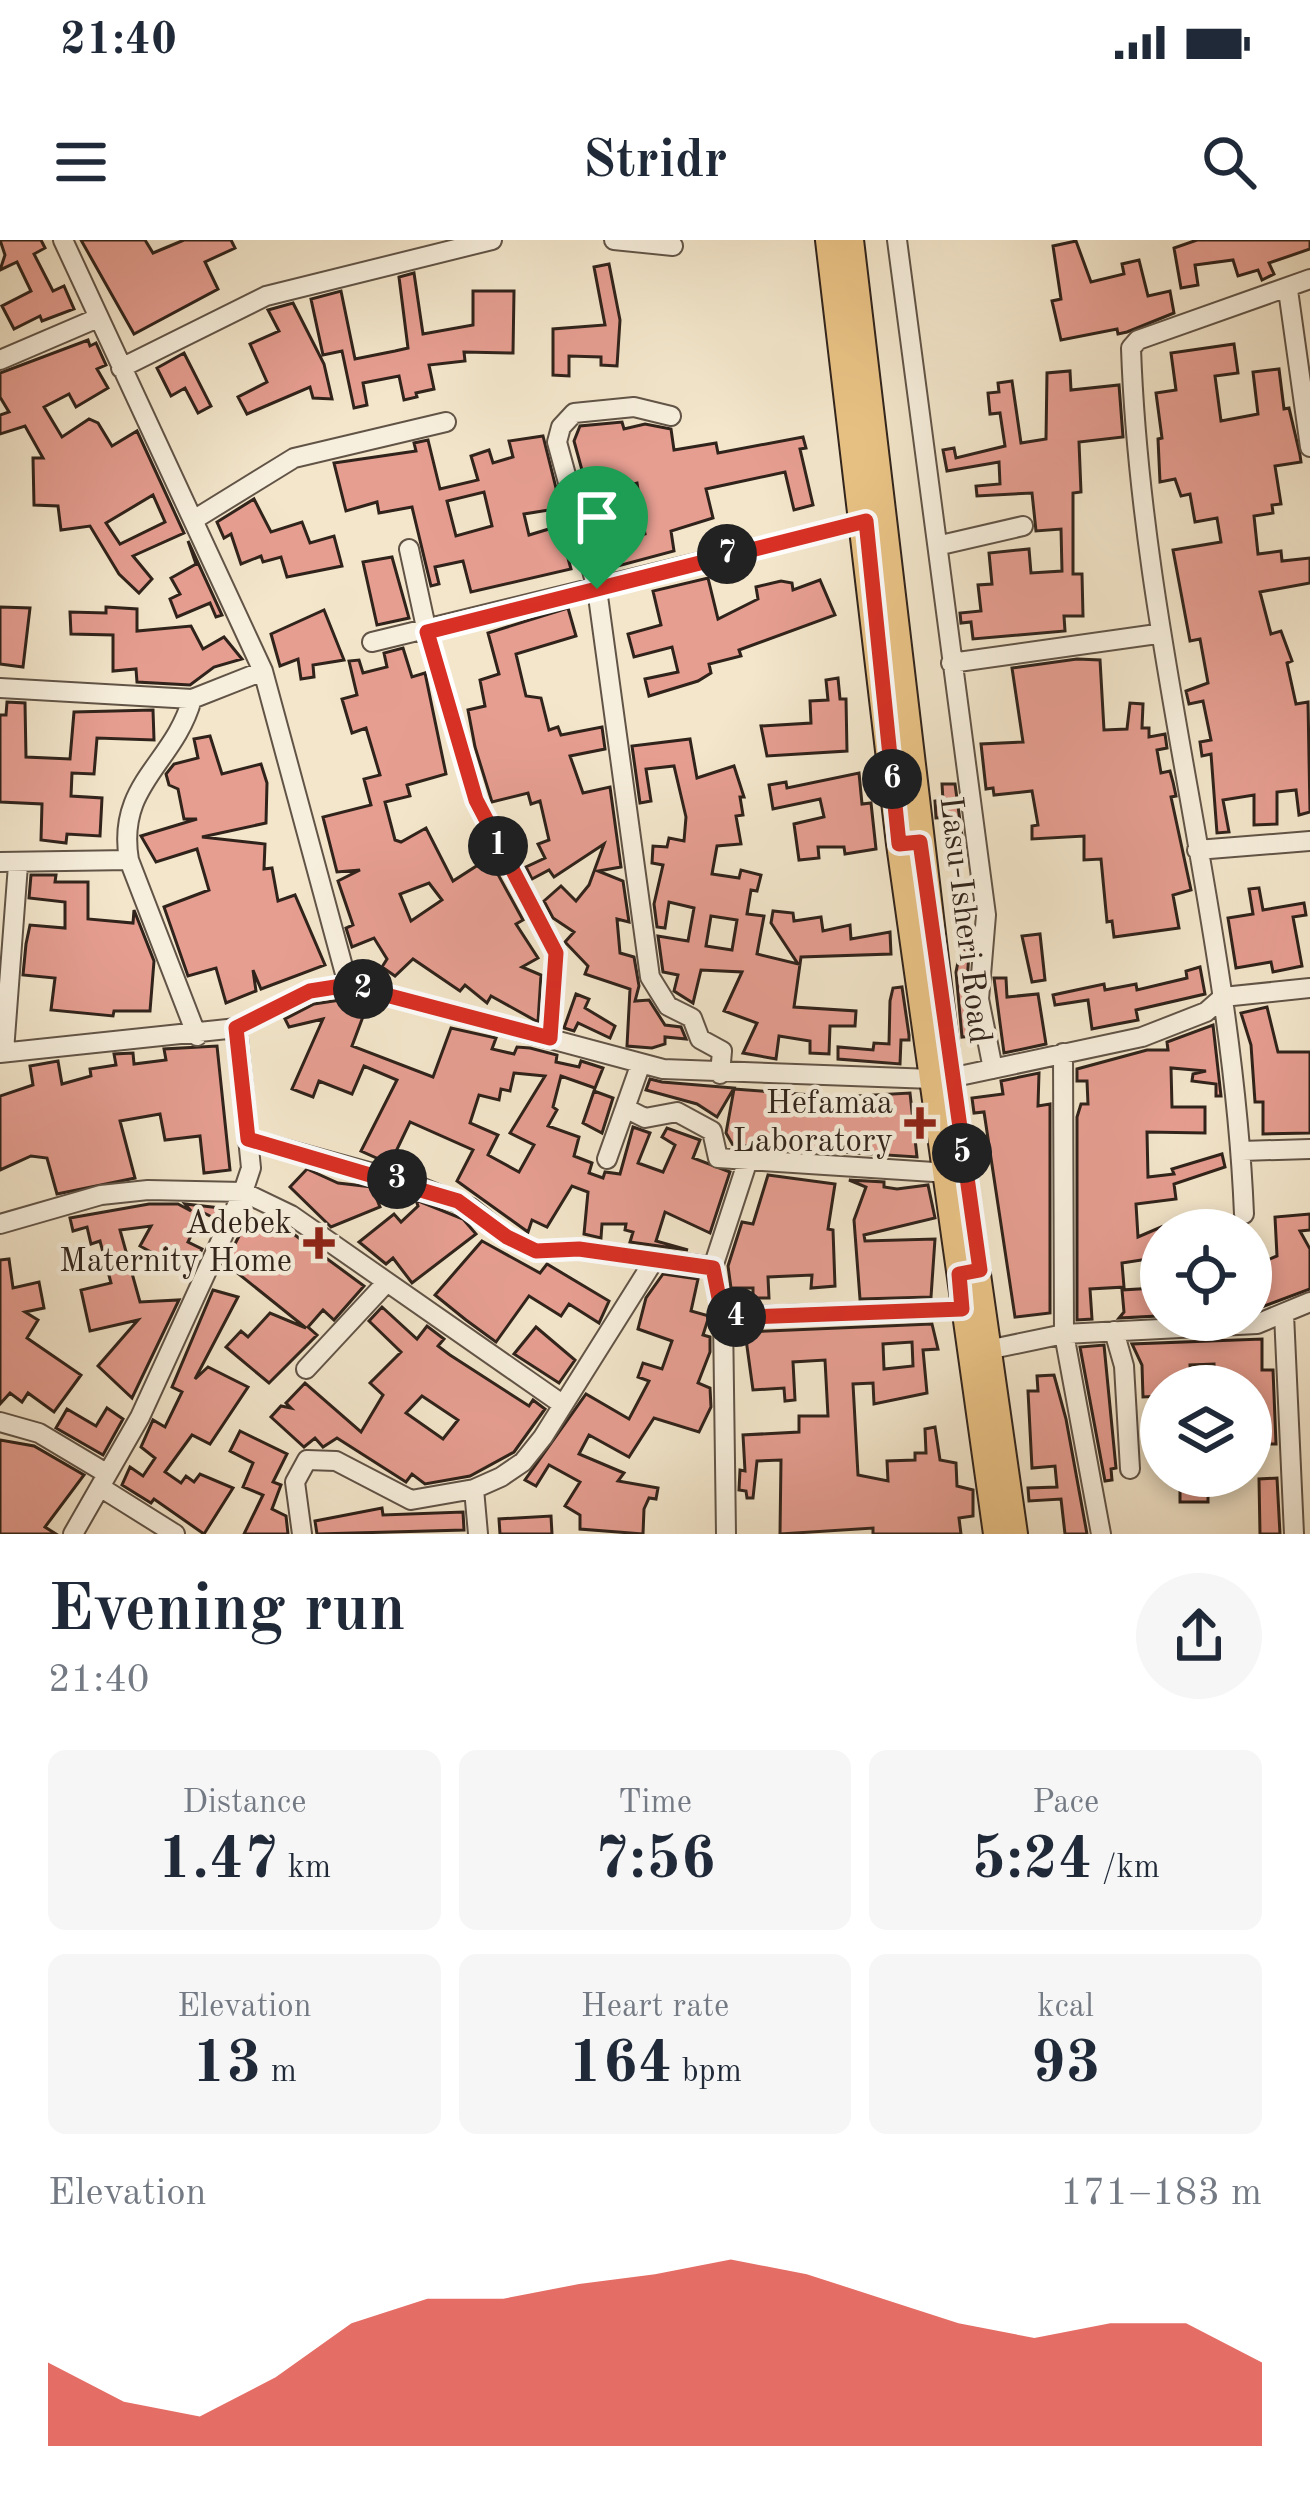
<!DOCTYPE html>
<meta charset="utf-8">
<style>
:root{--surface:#fff;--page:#f6f6f7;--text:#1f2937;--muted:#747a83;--accent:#d93025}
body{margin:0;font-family:"Old Standard TT",serif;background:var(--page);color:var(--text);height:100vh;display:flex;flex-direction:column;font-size:45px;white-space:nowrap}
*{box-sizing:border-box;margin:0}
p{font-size:39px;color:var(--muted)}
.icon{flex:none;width:66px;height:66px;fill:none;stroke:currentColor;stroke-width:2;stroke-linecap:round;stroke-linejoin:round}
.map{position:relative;height:1294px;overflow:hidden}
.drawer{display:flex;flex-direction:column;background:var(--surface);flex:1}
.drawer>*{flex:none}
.buttons{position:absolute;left:1140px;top:969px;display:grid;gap:24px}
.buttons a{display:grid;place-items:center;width:132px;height:132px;border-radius:50%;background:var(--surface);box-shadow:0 6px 18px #0003;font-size:60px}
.pin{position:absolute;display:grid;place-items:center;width:102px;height:102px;color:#fff;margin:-123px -51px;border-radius:50% 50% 50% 0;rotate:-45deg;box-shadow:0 0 12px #0007}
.pin .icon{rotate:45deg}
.km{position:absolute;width:60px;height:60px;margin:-30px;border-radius:50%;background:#222;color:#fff;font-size:33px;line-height:60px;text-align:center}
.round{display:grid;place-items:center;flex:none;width:126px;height:126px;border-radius:63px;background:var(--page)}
.summary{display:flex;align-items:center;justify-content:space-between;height:204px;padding:0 48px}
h1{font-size:66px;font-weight:600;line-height:90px}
.metrics{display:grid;grid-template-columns:repeat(3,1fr);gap:18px;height:204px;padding:12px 48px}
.metrics div{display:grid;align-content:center;border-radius:18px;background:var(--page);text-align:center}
.metrics b{font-size:60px;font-weight:600}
.metrics small{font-size:33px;font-weight:400}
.metrics p{font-size:33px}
.chart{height:336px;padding:24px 48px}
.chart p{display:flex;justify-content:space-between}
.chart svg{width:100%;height:216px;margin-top:12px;fill:var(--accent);opacity:.7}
.status{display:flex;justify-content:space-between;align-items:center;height:84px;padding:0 60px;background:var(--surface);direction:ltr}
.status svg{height:33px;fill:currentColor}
header{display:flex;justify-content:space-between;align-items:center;height:156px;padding:0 48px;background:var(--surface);font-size:54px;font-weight:600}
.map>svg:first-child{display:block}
.building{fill:#e69e91;stroke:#30231b;stroke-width:3;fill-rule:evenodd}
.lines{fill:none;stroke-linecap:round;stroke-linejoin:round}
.minor-casing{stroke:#615447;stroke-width:22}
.major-casing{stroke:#30231b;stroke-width:28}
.minor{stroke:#f7efdd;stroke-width:18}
.major{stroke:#eac386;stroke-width:24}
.route-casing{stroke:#fff;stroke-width:24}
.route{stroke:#d93025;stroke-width:15}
.poi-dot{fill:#8f2418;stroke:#f7efdd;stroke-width:4.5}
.labels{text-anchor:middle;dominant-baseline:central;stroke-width:9;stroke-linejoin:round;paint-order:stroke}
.street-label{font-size:33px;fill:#30231b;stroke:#f7efdd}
.poi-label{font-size:33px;fill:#30231b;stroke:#f7efdd;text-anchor:end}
</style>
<div class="status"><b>21:40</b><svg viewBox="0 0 49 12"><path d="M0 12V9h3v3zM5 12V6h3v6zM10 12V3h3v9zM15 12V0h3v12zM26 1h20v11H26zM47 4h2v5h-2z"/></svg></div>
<header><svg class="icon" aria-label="menu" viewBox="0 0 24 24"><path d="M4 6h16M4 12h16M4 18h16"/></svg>Stridr<svg class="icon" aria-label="search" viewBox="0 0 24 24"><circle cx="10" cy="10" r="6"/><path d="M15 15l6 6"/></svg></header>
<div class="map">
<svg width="1310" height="1294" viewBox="0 0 1310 1294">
<rect width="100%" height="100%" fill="#f3e6cb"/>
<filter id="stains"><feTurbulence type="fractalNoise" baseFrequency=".00167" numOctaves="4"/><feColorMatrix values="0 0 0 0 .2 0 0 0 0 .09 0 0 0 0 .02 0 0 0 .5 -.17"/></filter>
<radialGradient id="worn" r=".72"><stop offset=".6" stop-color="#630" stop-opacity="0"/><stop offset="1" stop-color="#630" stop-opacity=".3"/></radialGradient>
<path class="building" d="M0,0h41l4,8 -11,6 19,37 11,-5 10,23 -32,12 -2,-5 -26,13 -12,-23 29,-15 -14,-29 -17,8 5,-15z
M81,0h64l8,13 31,-13h47l4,8 -30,14 13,27 -84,45z
M1197,0h113v9l-41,14 5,11 -12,6 -4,-10 -20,6 -5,-16 -38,5 3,20 -17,3 -7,-40z
M1076,1l15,41 33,-8 -2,-10 17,-4 9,36 22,-5 4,22 -47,19 -9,2 -1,-5 -56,11 -9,-39 9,-2 -8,-53z
M609,24l11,56 -3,46 -16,-1v-8l-32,-1v20l-16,-1v-46l52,-4 -11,-58z
M414,33l9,61 50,-9v-34h41l-1,62 -49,-1 1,9 -36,4 5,24 -18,4 1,4 -13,3 -5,-24 -36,7 4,22 -13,3 -12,-57 -19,4 -12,-56 30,-8 14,68 40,-8 13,-3 -9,-71z
M293,63l31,61 8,35 -19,-1 -3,-11 -63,27 -9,-17 29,-15 -17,-38 29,-13 -11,-21z
M88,100l2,6 6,-3 10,22 -9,4 11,19 -32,19 -7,-13 -25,13 18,30 27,-18 9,4 14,23 25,-15 47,102 -51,23 19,23 -13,14 -20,-19 -29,-48 -29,4 -3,-24 -24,-1 -1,-47h10l-18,-32 -25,8v-19l9,-3 -9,-15v-24zM153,255l12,27 -45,22 -14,-21z
M1234,104l4,29 -23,3 6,45 37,-7 -5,-42 26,-3 5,40 5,-1 11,47 1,7 -26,4 6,38 -9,1 1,8 -19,3 4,38 23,-3 1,10 28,-3v25l-50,9 11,42 10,-3 11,30 -5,2 9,41 12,-2 2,110 -11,3 -3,-25 -19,2v32l-23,1v-30l-31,5 6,32 -12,1 -6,-79 -9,2 -2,-14 11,-2 -8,-39 -14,3 -3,-13 22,-8 -8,-44 -10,2 -17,-91 48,-8 -4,-24 -22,4 -5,-28 -9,2 -6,-17 -15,3 -2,-43 4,-1 -6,-45 20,-3 -5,-37z
M184,113l27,53 -13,7 -13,-25 -14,8 -14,-28z
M1070,131l1,19 48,-5 4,52 -44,5 2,50 -8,1v81h9l1,42h-19l1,15 -92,8 -2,-17 -10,1 -1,-10 21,-2 -3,-26 14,-1 -3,-31 40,-4 2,24 31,-2 -1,-42 -25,2 -4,-38 -55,3 -1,-10 24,-2 -1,-22 -52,9 -4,-21 11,-2 2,10 49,-12 -5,-33 -10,1 -2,-21 11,-1 -1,-9 14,-2 9,62 25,-4 1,-66z
M622,182l2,7 21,-5 26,5 3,21 42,-7 2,10 85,-16 3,11 -6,1 13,56 -19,5 -9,-38 -79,17 7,29 -42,13 3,20 -56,15 -6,-23 33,-9 -8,-51 -25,6 8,30 -23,6 -23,-84 6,-15z
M543,196l18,72 -37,6 5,21 30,-9 12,43 -100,23 -8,-31 -28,6 4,17 -8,2 -19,-79 -33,6 -2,-11 -31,9 -12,-48 82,-12 -2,-8 14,-3 12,49 38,-9 -7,-24 18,-6 4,13 20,-6 -4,-16zM484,252l8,34 -36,10 -9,-35z
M254,259l17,33 31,-10 8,21 24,-7 8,30 -55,11 -6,-20 -18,5 -2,-6 -20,8 -10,-30 -7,4 -7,-16z
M188,301l34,74 -6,2 -6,-14 -33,14 -7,-18 10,-5 -9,-16 25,-14z
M392,317l17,61 -32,7 -14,-63z
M708,338l10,41 40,-20 -2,-12 25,-6 11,2 1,7 27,-10 15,35 -96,35 2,6 -32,8 2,9 -13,8 -49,15 -4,-17 33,-7 -6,-25 -38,10 -6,-23 33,-9 -8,-34z
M0,367l30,1 -7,59 -23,-3z
M106,367l31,2v22l54,-5 12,23 21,-12 18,22 -28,8 -24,18 -53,-3 -1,-13 -23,2v-36l-42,-1 -1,-22 36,1z
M568,368l8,28 -60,18 10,42 15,2 8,32 9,-3 3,8 41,-8 3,22 -35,7 13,37 27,-6 11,80 -23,4 25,10 6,41 -12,-3 3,34 14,4 5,29 -4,15 14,-1 16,25 16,2 5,12 -21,-2v7l-13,4 -25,-2 3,-57 -45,-15 3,-8 -23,-24 9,-10 -21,-14 -9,-17 17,-15 15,15 13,-16 15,-41 -50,33 -5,-7 -17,9 -6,-12 19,-9 -7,-14 11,-4 -9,-39 -9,3 -3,-11 -36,9 -17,-55 -7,-37 17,-4 -5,-26 19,-6 -11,-41z
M324,370l20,50 -31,5 1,12 -13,2 -3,-20 -18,7 -9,-32z
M403,408l9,29 13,-4 21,101 -39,11 3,11 -25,6 10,38 6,2 25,-14 27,53 36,-23 34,62 -7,4 22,34 -16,9 19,8 -3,47 -47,-26 -4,7 -22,-18 -5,6 -47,-32 -18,17 -13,-9 5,-8 -13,-21 -22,9 -6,-19 7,-3 -15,-44 22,-11 -23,2 -14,-55 48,-12 -7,-26 16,-4 -14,-47 -14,5 -10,-34 15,-4 -8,-34 10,-1 4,13 24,-6 -3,-14zM429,643l13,17 -31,21 -11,-27z
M1077,419l23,1 4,70 23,-1 3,-26 13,1 -1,24h7v9l16,-3 2,14 -10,2 4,23 9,-2 3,11 3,14 -5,1 20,93 -18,5 6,33 -65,9 -2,-16 -5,1 -6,-63 -17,1v-24l-52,3v-13l6,-1 -6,-34 -38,4 -1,-7 -7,1 -5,-45 42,-2 -11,-74z
M838,438l2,21h6l1,52 -80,5 -6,-30 50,-3 -1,-22 18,-1 -2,-20z
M7,462l18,1 1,54 44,2 4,-47 79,-2 1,30 -57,-2 -3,36 -22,-1 -1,23 31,2 -2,38 -33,-2 -1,9 -25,-3 1,-36 -42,-2v-87h6z
M210,496l12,38 39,-10 6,19 -1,40 -64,14 63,7 -1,25 8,-1 6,33 17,-6 30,70 -64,24 -8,-19 3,21 -30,12 -10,-35 -28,8 -24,-69 45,-17 -12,-41 -41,13 -15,-26 56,-17h-13l-6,-30 -9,-4 -3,-11 8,-10 24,-6 -4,-19z
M690,499l7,39 37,-12 10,31h-4l3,18 -7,1 5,28 -24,2 -5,28 27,4 2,-8 20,5 -4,16 -6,-1 -4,24 17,2 -7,38 41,10 -27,-41 2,-12 20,2 1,8 27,-4 2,14 27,-6 1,14 39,-7 1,22 -90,3 -7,50 62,4 -1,15h-25l-1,28 -19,-1v-12l-31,-5 -3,23 -33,-6 14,-30 -33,-12 18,-39 -41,-2 -8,33 -19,-12 4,-16 -15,-3 -5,-36 30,5 6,-33 -25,-6 -4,26 -8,-1 -3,-23 9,-39 -11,-2 1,-17 14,1 2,-9 15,3 2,-24 -12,-51 -28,3 5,32 -11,2 -8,-57zM711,676l26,4 -5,30 -26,-4z
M859,533l3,31 9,-1 5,46 -31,5 -1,-7h-26l1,11 -20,2 -5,-36 30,-7 -4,-18 -47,10 -4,-24 17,-3 1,6z
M942,544h13l8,59h-7l-2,-26 -18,1 -1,-17 8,-1z
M31,635h25l-1,7h33v37l45,4 1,-13 20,51 -4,50h-36l-1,5 -62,-6 4,-32 -32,-3 3,-31 4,-19 35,3v-26l-36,-4z
M1259,648l4,22 41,-7 2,12 -13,2 9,49 -29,6 -2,-10 -35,6 -8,-50 25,-4 -4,-25z
M1040,694l5,46 -13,2 -10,-46z
M961,707l8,5 -3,47 7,37 -11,1 -6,-65z
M1200,727l5,27 -69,16 2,10 -21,4 -25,5 -4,-29 -33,5 -2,-10 51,-11 1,6 31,-6 1,6 50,-12 -1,-7z
M994,738h12l1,19 31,-3 8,50 -42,9z
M902,747l7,48v5h-8l-1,24 -62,-5v-12l35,3 1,-7 15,1 1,-43 3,-13z
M576,754l13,5 -4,9 30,18 -5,12 -32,-15 -4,8 -10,-3z
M347,759l20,7 -15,40 81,31 18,-49 45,10 -4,11 22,5 3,-7 13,1 27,7 -1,7 23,5 2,-6 22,7 -8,20 -34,-12 -8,31 4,3 -9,16 31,11 -5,19 18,7 -3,10 14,5 2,-6 15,2 13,-47 17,6 -12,30 25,9 12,-27 -13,-8 5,-9 33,12 -7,18 37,14 -20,61 -45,-21 -9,29 32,9 -58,-8 3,-10 -8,-2 1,-6h-24l-1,14 -17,-4 4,-42 -16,-6 -25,41 -15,-7 -4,12 -71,-51 16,-31 -63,-28 -20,42 -29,-13 36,-71 -33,-14 -12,28 -33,-13 -6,16 -21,-8 31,-70 -34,8 -4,-8 29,-15zM514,833l31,3 -35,57 24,12 -15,27 -31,-17 10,-20 -28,-12 9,-28 20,5 2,-11 9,2z
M1267,767l11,45h32v81l-47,1v-32h-8l-4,-57 -10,-32z
M1213,785l8,71h-5v-12l-24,-3 1,-7 13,-3 -35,-3 1,39h33v26l-58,-1 1,45 26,-3 -2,-5 50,-15 3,13 -51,17 2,15 -40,5 2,33 23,-10v30l-39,6 2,24 -34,2 2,30 -15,1v-203l4,-13h7l-1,-23h-10v-12l70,-19h21l-1,-8z
M217,806l13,124 -26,3 -4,-37 -35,4 -5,-26 -40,7 15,57 -78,16 -10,-36 -16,-2 -31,14v-74l33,-11 -3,-19 28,-5 4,23 29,-8 -1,-7 26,-4 -2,-11 19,-1 1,11 32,-4 -2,-11z
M1039,833l-1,33 12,-2v209l-35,4 -31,-205 -10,1 -2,-15 31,-4 -2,-13z
M650,839l12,3 72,6 -17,29 -20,-13 -51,-14z
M734,849l105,8 71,-4 7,64 -184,-12 -7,-12z
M594,851l19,7 -11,35 -19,-10z
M307,929l31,14 34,4 8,20 -49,20 -41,-40z
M768,935l67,9 -7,45 5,1 2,56 -24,2 1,-13 -44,2 1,21h-16v-10h-22l-3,-22 14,-44 11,2z
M849,940l35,2v5l13,2 31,-4 7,33 -71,17 1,6 70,-2 -4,58 -71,2 -6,-79 12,-33z
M416,960l47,19 13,15 -64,49 -19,-25 -7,6 -27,-22 35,-28 7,8 17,-16z
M149,964h29l13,7 -6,-7 36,4 -5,11 -14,-7 -14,30 14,7 -6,13 -30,-14 -6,9 -20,-11 11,-20 -31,4 20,72 39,-2 -47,98 -34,-32 40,-46 -48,11 -9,-41 30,-7 -11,-42 -9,3 -4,-17 -14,4 -3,-13z
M1310,974v16l-10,1 10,18v40l-59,22v-14l7,-3 -7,-27 26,-11 -2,-39z
M250,975l17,13 4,-8 13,7 80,59 -30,34 -11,-10 -15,17 9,8 -48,48 -43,-36 15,-16 7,6 22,-24 36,15 -81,-65z
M482,1001l58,32 7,-9 62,37 -10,22 -30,-19 -8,12 -32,-20 -33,46 -30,-22 -31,-25z
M9,1019l4,29 26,-6 5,26 -19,4 13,8 -11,18 54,37 -27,37 -26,-19 -6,9 -12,-9 -10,11v-144z
M663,1034l35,5 -7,32 18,5 -6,19 7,2v15l-12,31 12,5 1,19 -12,25 -45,-14 -25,39 -40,-22 -10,19 45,19 -6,8 40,7 -2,11 -7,-1 -5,11 -1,25 -63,-5v-14l-15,-9 15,-24 -31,-17 -13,21 -11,-6 61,-86 43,25 20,-38 -11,-4 5,-14 19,6 10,-28 -34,-12 8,-31z
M1155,1048l2,28 -38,2 5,-6 -2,-22z
M213,1050l25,7 -43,82 13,-12 40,20 -38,57 -18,-9 -27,37 16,11 5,-7 8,6 6,-8 33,14 -29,46 -50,-35 -3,4 -29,-18 8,-18 13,9 12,-18 -14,-11 12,-27 12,7 17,-35 -10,-5z
M382,1067l35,32 10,-13 17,13 -6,7 12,9 79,51 4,-6 12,9 -31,43 -44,24 -45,8 -13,-10 -6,8 -69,-44 -14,9 -8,-9 -11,9 -33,-30 10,-11 10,2 -5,-5 19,-20 56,49 22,-37 -13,-12 31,-31 -32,-31zM422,1156l36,24 -15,19 -37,-26z
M932,1084l6,25 -15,1 4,43 -53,11 -1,-21 -20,1 5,91 30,6 -1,-20 28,-1v-7h11l-1,-24 10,-2 5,33 16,3 1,23 16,4v26l-14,2 2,16h-88v-6l-93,6 1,-74 -24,1 -4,37h-6l-1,-7 -7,-1 1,-20 5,1 -2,-36 56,-3v-16h29l-3,-56 -32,2 2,38 -10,1 -1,-13 -31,2 -8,-58zM912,1102l1,24 -29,3 -1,-25z
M536,1087l39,33 -16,23 -45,-29z
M1262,1099v31h11l3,74h-14v-10l-11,1v-49h-36l-1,-22 -24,1 1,18 -30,3v10l-18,1 -1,-32 -10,-21z
M1104,1105l12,123 -5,1 1,11 -7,1 -25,-134z
M1054,1135l12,44 21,115h-22l-4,-35 -32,2 -1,-13 29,-1 -2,-21 -23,2 -4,-77h10l-1,-15z
M107,1168l16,11 -20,36 -47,-27 11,-19 29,17z
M240,1191l47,23 -14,28 8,3 -9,24 14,7 2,18h-44l19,-39 -20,-8 10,-24 -23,-12z
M0,1200l34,6 50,29 -39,52 11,7h-56z
M1180,1236h28v26h-28z
M1277,1238l3,56h-20l-1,-55z
M382,1268l1,7 80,-3 1,18 -147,4 -2,-13z
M551,1276l1,18h-52l-1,-15z"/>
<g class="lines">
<defs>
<path id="minor" d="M63,0l200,431 85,314
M614,0l59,6
M897,0l89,675 -7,84 14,70
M1288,50l22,157
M0,120l98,-42
M121,128l145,-72 226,-56
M671,176l-37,-9 -60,6 -13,14 -4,15 40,147 53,388 18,29 24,12 8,21 22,12 -2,23
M195,279l99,-61 152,-36
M941,305l82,-19
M409,309l18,83 49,168 80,153 -6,85
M372,402l493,-120
M951,423l206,-29
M0,448l192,11 71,-28
M1197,610l113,-9
M129,620c-13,-76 45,-96 63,-161
M0,622l129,-2 68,176
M4,811l14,-186
M0,813l237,-25 73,-37 38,-6 315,84 270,10
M1063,813l1,281 37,200
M950,838l192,-41 64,-25 17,-15 87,-9
M625,868l20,10 32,-6 35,19 6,27 231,15
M248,899l165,45 58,24 36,29 29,14 43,-2 134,18
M1242,911l68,-2
M607,919l34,-96
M1244,974c-12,-291 -103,-573 -113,-866l7,-8 172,-61
M0,984l101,-29 47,-5 95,2 48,23 271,189
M1284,1074l10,220
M723,1077l239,-8
M1114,1091l10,35 6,103
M992,1109l72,-15 193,-10 53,-22
M306,1129l80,-86
M0,1182l39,11 67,40
M100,1247l75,47
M474,1249l4,45
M73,1294l67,-117 103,-225 8,-24 -14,-140
M302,1294l-7,-52 12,-22 29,1 75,39 63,-11 27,-12 22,-15 20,-25 110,-175
M726,1294l-3,-217 -10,-50 34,-104"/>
<path id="major" d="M828,0l71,604 97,690
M851,0l99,838 65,456"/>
</defs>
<use href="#minor" class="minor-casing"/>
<use href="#major" class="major-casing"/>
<use href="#minor" class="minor"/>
<use href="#major" class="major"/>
</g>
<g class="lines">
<defs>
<path id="route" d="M866,281l33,323 21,-2 60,428 -21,4 3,35 -239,9 -10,-50 -134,-19 -43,2 -29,-14 -49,-36 -210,-62 -12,-111 74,-37 38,-6 202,53 6,-85 -80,-153 -49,-168z"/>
</defs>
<use href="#route" class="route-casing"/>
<use href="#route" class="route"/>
</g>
<g class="poi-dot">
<path d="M914 865h12v12h12v12h-12v12h-12v-12h-12v-12h12z"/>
<path d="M313 985h12v12h12v12h-12v12h-12v-12h-12v-12h12z"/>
</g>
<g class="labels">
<g class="street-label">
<text transform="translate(964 680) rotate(83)">Lasu-Isheri Road</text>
</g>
<g class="poi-label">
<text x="893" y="864">Hefamaa<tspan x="893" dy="38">Laboratory</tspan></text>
<text x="292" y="984">Adebek<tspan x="292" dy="38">Maternity Home</tspan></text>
</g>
</g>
<rect width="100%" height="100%" filter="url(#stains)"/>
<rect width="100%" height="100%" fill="url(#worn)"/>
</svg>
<div class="buttons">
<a><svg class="icon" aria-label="locate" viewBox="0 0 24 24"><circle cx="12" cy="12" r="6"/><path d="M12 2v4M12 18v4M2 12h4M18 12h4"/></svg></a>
<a><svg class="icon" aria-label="layers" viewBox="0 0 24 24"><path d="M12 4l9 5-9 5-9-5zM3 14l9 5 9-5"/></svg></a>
</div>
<div class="pin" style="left:597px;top:349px;background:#1e9e55"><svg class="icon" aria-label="arrive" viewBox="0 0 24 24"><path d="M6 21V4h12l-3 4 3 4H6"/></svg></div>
<b class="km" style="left:498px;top:606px">1</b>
<b class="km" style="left:363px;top:749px">2</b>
<b class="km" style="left:397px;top:939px">3</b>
<b class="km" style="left:736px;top:1077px">4</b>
<b class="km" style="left:962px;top:913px">5</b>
<b class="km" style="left:892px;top:539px">6</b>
<b class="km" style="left:727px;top:314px">7</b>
</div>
<section class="drawer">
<div class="summary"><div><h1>Evening run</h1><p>21:40</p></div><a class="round"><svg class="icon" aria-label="share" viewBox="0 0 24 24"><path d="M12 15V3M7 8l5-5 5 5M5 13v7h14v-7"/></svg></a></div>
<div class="metrics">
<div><p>Distance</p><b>1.47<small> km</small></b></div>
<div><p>Time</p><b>7:56</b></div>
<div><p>Pace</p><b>5:24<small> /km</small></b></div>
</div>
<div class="metrics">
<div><p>Elevation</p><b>13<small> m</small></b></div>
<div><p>Heart rate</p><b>164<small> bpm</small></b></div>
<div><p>kcal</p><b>93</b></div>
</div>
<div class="chart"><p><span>Elevation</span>171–183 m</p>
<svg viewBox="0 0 160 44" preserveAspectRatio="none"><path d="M0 44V27L10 35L20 38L30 30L40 19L50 14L60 14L70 11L80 9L90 6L100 9L110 14L120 19L130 22L140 19L150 19L160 27V44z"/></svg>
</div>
</section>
